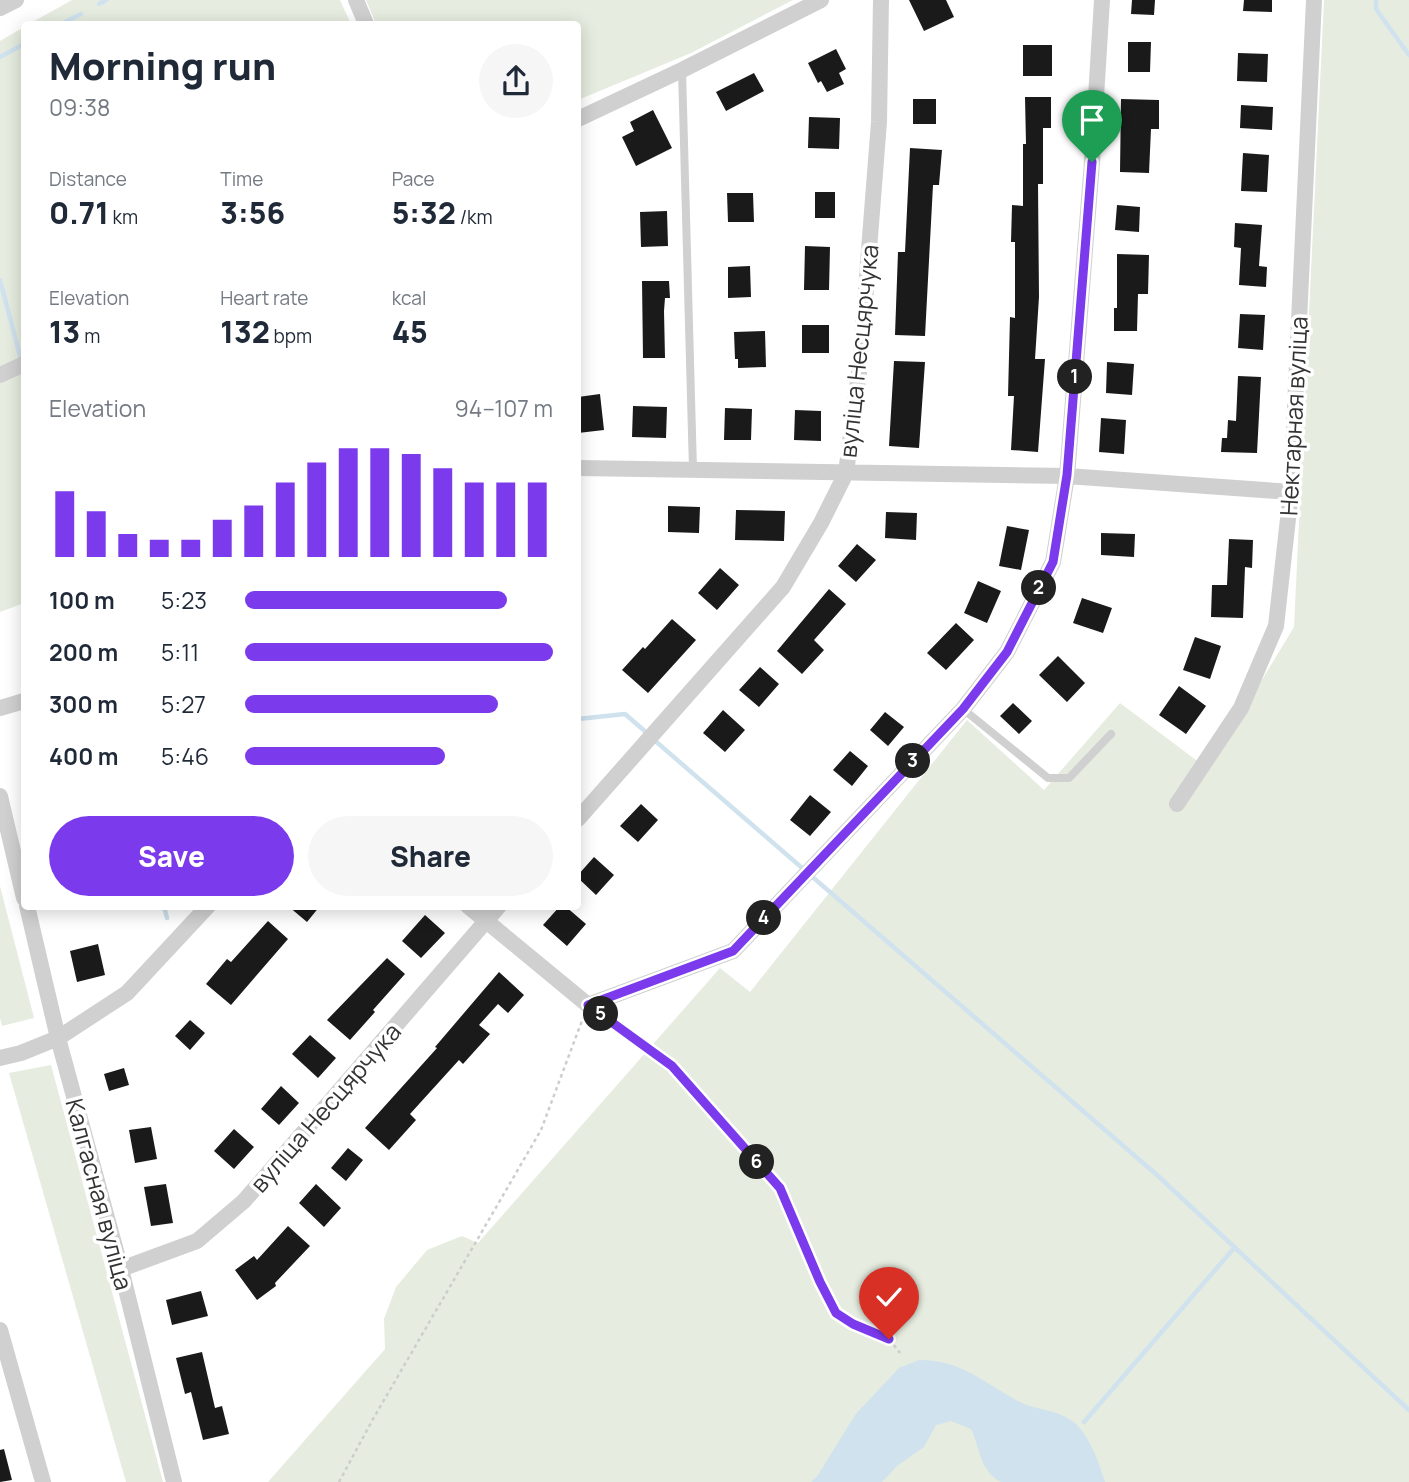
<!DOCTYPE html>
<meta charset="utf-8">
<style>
:root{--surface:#fff;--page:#f6f6f7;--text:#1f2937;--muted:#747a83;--accent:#7c3aed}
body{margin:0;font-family:Manrope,sans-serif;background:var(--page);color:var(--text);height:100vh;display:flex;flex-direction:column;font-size:26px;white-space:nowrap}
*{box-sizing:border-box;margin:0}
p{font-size:23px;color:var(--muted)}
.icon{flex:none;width:38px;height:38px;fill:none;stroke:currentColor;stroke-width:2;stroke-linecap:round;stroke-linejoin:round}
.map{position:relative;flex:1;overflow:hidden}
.drawer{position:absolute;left:21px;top:21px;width:560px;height:889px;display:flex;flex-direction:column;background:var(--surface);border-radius:7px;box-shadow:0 4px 18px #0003}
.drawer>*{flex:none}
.pin{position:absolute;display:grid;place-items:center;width:60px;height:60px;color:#fff;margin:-72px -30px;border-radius:50% 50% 50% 0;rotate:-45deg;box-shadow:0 0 7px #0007}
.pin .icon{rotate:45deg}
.km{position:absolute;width:35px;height:35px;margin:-18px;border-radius:50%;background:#222;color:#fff;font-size:19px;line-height:35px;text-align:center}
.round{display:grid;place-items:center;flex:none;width:74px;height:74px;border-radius:37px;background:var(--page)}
.head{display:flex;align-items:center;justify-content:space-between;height:119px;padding:0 28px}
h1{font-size:38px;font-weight:800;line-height:52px}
.metrics{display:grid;grid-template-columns:repeat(3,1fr);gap:10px;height:119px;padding:7px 28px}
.metrics div{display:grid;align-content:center}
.metrics b{font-size:30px;font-weight:800}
.metrics small{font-size:19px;font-weight:400}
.metrics p{font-size:19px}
.chart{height:196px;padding:14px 28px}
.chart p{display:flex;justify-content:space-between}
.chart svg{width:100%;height:126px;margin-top:7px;stroke:var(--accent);stroke-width:6}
.primary-button{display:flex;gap:14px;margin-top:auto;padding:14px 28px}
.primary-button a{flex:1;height:80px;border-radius:42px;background:var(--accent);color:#fff;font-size:28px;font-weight:800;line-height:80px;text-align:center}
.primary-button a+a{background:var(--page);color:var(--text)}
ul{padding:0 28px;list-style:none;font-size:23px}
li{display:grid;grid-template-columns:112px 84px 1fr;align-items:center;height:52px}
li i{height:18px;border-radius:9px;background:var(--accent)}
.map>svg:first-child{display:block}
.green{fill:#e6ecdf}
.water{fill:#cfe2ee}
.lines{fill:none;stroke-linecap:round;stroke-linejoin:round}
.stream{stroke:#cfe2ee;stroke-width:4.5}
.building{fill:#1a1a1a}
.path{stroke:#cdcdcd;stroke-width:2.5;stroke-dasharray:3.5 3.5;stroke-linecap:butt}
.service{stroke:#d0d0d0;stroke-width:8}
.minor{stroke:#d0d0d0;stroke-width:16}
.route-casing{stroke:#fff;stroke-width:14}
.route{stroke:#7c3aed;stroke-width:9}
.labels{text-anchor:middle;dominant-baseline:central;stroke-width:7;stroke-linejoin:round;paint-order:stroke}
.street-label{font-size:24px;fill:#333;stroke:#fff}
</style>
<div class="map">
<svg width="1409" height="1482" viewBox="0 0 1409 1482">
<rect width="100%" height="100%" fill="#fff"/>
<path class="green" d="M72,0h268l11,24h-322z
M366,0h427l-102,53 -113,47v-76h-202z
M1324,0h85v1482h-1141l117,-133 -1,-30 12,-32 31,-37 35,-14 16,7 242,-275 30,24 217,-272 77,70 76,-87 88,66 86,-142z
M24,27v576l-24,9v-571z
M0,886l34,132 -32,8 -2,-8z
M51,1065l112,417h-37l-117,-409z"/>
<path class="water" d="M919,1360c45,0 65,24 103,43 18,8 39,7 54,21 15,15 23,39 29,58h-104c-22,-12 -20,-32 -30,-53l-20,-8 -15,4 -12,22 -27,19 -15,16h-71l7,-7 37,-60 44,-47z"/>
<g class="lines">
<path class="stream" d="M1376,0v9l33,46
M99,4l7,-4
M61,24l20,-10
M0,57l24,-13
M0,280l21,80
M578,719l47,-5 22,19
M653,739l504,436 252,235
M164,906l3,12
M1084,1422l151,-175"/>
</g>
<path class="building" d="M909,0h37l8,17 -30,14z
M1132,0h23l-1,15 -23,-1z
M1244,0h28v12l-29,-1z
M1128,42h23l-1,30h-22z
M1023,45h29v31h-29z
M836,49l10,20 -7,4 5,11 -17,8 -6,-11 -3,2 -10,-20z
M1238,53l30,1 -1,28 -30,-1z
M754,73l10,18 -38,20 -10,-19z
M1025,97h26v31h-8v56h-5l1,113 -4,62h10l-7,93 -27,-2 3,-54h-6l2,-79 5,1v-76h-4l1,-37 11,1v-62h3z
M913,99h23v25h-23z
M1121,99l38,1v29h-8l-2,44 -29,-1z
M1241,105l32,2 -1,23 -32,-2z
M653,110l19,38 -36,18 -14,-29 12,-6 -4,-9z
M809,117l31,1 -1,31 -31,-1z
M910,148l32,2 -3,35h-6l-8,151 -30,-1 3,-83h7z
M1243,153l26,2 -2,37 -26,-1z
M815,192h20v26h-20z
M727,193h26l1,29h-26z
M1117,205l23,2 -1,25 -24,-2z
M667,211l1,35 -27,1 -1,-35z
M1235,223l27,2 -3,41 8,1 -1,20 -27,-2 2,-37 -7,-1z
M805,246l25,1 -1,43h-25z
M1117,254l32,1 -1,39h-10l-1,37h-23v-23h3z
M750,266l1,31 -23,1v-31z
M642,281h27l1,17h-5l-1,13 1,47h-22z
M1240,314l25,1 -2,35 -25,-2z
M802,325h27v28h-27z
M765,331l1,36 -28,1v-9h-3l-1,-27z
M894,361l31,1 -6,86 -30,-2z
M1107,362l27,2 -2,31 -26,-2z
M1238,376l23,1 -4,76 -36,-1 1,-14h5l1,-18 8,1z
M600,394l4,36 -26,3v-36z
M633,406l34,1 -1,31 -34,-1z
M725,408l27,1 -1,31h-27z
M795,410l26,1v30l-27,-1z
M1101,418l25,2 -2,34 -25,-2z
M668,506l32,1 -1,26 -31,-1z
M736,510l49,1 -1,30 -49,-1z
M886,512l31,1 -1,27 -31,-2z
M1007,526l22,4 -8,40 -22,-4z
M1101,533l34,1 -1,23 -33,-2z
M1229,539l24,1 -1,28 -7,-1 -2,51 -32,-1 1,-32h15z
M857,544l19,16 -20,22 -18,-16z
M720,568l19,17 -22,25 -19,-17z
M978,581l23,10 -14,32 -23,-10z
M829,589l17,15 -32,36 10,10 -22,24 -25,-23z
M1082,598l30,10 -9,25 -30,-10z
M672,619l24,21 -48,53 -26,-23 21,-23 2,2z
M956,623l18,17 -28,30 -19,-17z
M1195,637l26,9 -11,33 -27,-9z
M1058,656l27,27 -18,19 -28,-27z
M760,667l19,17 -20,23 -20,-17z
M1179,686l27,20 -20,28 -27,-19z
M1013,703l19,18 -13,13 -19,-18z
M723,710l22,20 -20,22 -22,-19z
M885,712l19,15 -16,19 -18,-16z
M850,751l18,15 -16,20 -19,-16z
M810,795l21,17 -21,24 -20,-16z
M641,804l17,16 -20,22 -18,-16z
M594,857l20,18 -18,20 -18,-17v-3z
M288,906h32l-13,16z
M560,906h5l21,18 -19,22 -24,-21z
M425,915l20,18 -24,25 -19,-17z
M268,921l20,18 -57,66 -25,-21 21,-25 4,3z
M98,944l7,31 -28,7 -7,-31z
M387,958l18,16 -32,36 2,2 -25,28 -23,-20z
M499,972l25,23 -16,18 -10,-9 -19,21 11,9 -27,30 -4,-4 -49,54 6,6 -27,30 -24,-22 72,-80 -2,-1z
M190,1020l15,13 -15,17 -15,-14z
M310,1035l26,23 -18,20 -26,-24z
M124,1068l5,17 -20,6 -5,-17z
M281,1086l18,17 -20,22 -18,-16z
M151,1127l6,32 -22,4 -6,-33z
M234,1129l20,18 -20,22 -20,-18z
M348,1148l15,12 -17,21 -15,-13z
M166,1184l7,39 -22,3 -7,-39z
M316,1184l25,24 -17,19 -25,-24z
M288,1226l22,20 -35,37 1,3 -19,14 -22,-30 19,-14 3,4z
M201,1291l7,25 -36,9 -6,-25z
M202,1352l13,56 7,-2 7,28 -26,6 -12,-48 -6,2 -9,-36z
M4,1449l8,31 -12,2v-32z"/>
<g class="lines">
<path class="path" d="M601,1014l71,52 108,122 40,94 16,31 17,11 36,15 11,14
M339,1482l34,-63 168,-289 42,-112"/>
<path class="service" d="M682,70l11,400
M963,709l85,69h21l42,-44"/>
<path class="minor" d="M356,0l10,24
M0,8l16,-8
M578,119l104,-49 139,-70
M0,375l24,-11
M578,468l489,8 224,16
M0,708l24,-7
M0,796l24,102
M1177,804l64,-96 35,-82 15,-134 23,-492
M578,819l205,-232 38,-64 25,-50 14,-108 19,-243 2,-122
M27,906l31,132 63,231 53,213
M468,906l120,99 145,-54 230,-242 44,-57 46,-90 14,-86 25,-314 10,-162
M0,1058l21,-5 37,-15 69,-45 81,-87
M121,1269l76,-28 47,-40 255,-295
M0,1330l43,152"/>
</g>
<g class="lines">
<defs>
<path id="route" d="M889,1339l-36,-15 -17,-11 -16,-31 -40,-94 -108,-122 -84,-61 145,-54 230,-242 44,-57 46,-90 14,-87 25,-313"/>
</defs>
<use href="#route" class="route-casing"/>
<use href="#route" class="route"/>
</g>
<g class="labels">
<g class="street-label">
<text transform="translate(858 351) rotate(-84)">вуліца Несцярчука</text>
<text transform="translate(1293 416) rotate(-87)">Нектарная вуліца</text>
<text transform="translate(325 1107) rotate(-49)">вуліца Несцярчука</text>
<text transform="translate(100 1194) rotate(75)">Калгасная вуліца</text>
</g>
</g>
</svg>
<div class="pin" style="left:1092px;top:162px;background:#1e9e55"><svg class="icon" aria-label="arrive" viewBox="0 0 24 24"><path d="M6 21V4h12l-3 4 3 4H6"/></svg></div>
<div class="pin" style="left:889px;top:1339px;background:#d93025"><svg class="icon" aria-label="check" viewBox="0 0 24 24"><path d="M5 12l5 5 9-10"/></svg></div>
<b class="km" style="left:1075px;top:377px">1</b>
<b class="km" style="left:1039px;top:588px">2</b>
<b class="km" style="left:913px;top:761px">3</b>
<b class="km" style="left:764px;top:918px">4</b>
<b class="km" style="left:601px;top:1014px">5</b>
<b class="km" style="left:757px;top:1162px">6</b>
<section class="drawer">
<div class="head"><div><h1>Morning run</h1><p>09:38</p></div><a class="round"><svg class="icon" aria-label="share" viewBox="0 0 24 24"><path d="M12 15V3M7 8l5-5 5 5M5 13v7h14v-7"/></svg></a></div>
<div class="metrics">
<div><p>Distance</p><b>0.71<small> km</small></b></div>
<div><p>Time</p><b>3:56</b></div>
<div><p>Pace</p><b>5:32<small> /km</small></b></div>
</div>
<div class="metrics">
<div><p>Elevation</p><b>13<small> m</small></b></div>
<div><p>Heart rate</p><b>132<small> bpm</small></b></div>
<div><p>kcal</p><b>45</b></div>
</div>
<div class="chart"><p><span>Elevation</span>94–107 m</p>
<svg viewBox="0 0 160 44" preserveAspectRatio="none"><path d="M5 44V21M15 44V28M25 44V36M35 44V38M45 44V38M55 44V31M65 44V26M75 44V18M85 44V11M95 44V6M105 44V6M115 44V8M125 44V13M135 44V18M145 44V18M155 44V18"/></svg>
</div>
<ul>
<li><b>100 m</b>5:23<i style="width:85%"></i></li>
<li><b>200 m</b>5:11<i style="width:100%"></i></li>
<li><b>300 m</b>5:27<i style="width:82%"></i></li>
<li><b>400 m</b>5:46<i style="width:65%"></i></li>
</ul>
<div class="primary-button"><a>Save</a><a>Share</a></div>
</section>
</div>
